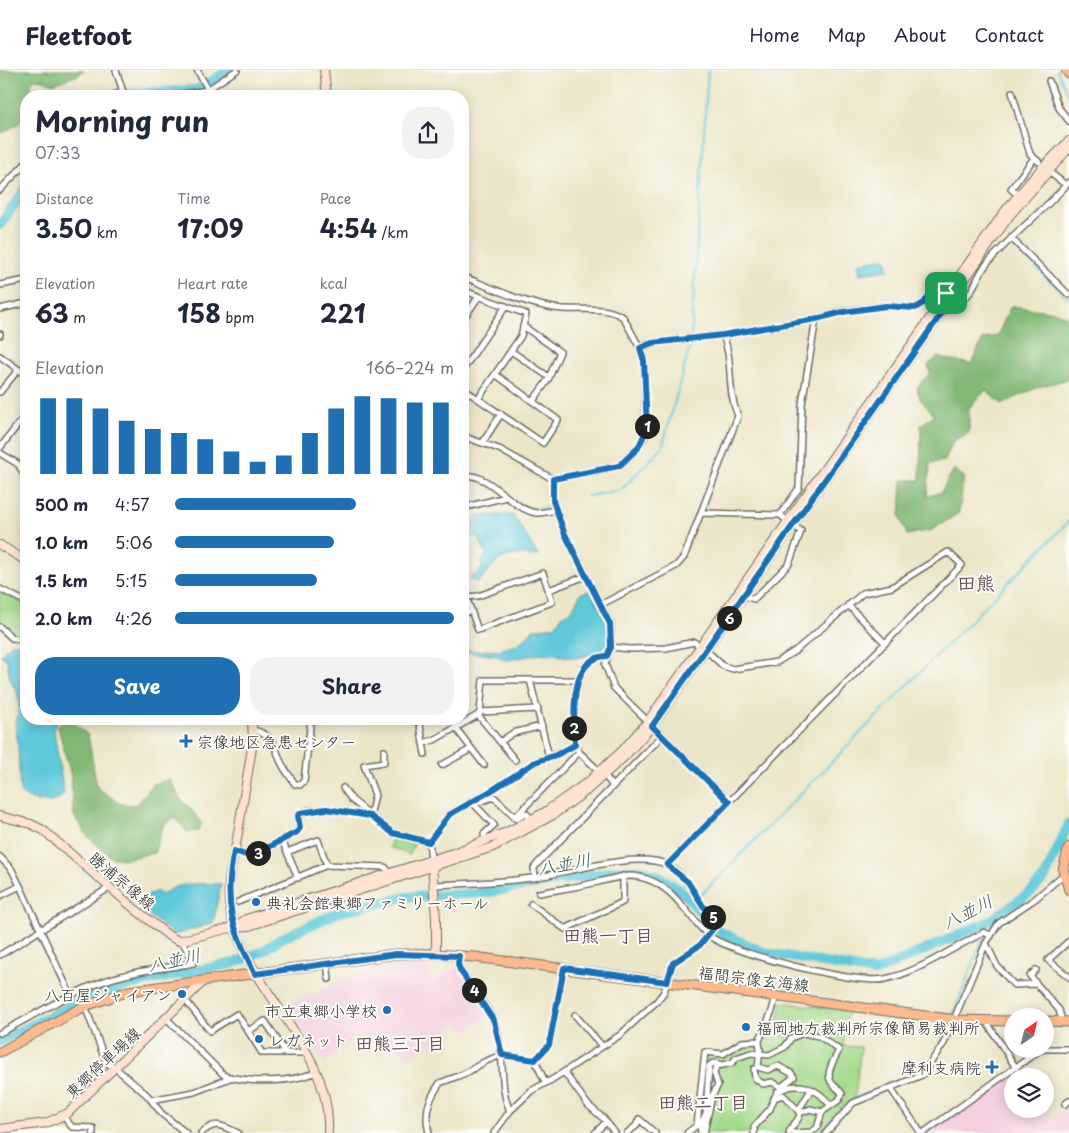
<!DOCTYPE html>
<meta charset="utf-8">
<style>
:root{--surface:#fff;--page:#f2f2f3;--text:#1f2937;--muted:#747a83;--line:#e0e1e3;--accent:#1f6fb2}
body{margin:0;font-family:"Playpen Sans","Klee One",sans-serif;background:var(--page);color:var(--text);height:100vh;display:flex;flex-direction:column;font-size:19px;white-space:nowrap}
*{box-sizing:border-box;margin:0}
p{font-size:16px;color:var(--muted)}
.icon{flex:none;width:28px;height:28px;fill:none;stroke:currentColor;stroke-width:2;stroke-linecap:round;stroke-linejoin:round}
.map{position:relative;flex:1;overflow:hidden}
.sheet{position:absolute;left:20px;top:20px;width:449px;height:635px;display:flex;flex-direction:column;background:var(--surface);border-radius:20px;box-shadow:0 2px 12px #0003}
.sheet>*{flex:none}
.needle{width:32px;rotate:35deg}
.buttons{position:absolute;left:1004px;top:938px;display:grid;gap:10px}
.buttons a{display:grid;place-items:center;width:50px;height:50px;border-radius:50%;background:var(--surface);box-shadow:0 2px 12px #0003;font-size:25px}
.pin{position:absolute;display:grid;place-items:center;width:42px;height:42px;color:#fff;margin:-21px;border-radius:10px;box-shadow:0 2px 8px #0006}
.km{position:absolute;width:25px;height:25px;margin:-12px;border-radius:50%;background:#222;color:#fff;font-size:14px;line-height:25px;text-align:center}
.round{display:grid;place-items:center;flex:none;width:52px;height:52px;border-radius:20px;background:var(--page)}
.head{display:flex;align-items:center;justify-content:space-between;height:85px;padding:0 15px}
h1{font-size:28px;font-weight:700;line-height:38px}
.stats{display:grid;grid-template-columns:repeat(3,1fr);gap:8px;height:85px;padding:5px 15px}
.stats div{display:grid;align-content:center}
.stats b{font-size:25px;font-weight:700}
.stats small{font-size:14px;font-weight:400}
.stats p{font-size:14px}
.chart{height:140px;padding:10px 15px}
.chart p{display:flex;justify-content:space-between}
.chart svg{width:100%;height:90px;margin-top:5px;stroke:var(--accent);stroke-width:6}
.action{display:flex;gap:10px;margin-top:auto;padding:10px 15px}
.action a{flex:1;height:58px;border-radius:20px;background:var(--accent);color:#fff;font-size:20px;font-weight:700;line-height:58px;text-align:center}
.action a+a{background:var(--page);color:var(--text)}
ul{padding:0 15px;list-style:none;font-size:16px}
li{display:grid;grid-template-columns:80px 60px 1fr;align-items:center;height:38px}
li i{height:12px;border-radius:6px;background:var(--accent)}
header{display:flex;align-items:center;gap:30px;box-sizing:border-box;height:70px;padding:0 25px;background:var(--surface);border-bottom:1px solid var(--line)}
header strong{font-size:24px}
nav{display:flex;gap:28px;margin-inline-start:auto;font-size:18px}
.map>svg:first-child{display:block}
.built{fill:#f3cfdf}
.green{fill:#a3d888;stroke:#67825a}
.forest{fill:#82b874;stroke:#567250}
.water{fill:#5ec8d9;stroke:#447a82}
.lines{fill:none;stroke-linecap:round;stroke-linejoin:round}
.stream{stroke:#5ec8d9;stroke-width:2}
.river{stroke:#5ec8d9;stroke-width:10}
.street-casing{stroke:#6f6c62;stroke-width:8}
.secondary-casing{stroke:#6f6c62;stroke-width:10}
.primary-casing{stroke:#6f6c62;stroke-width:11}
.street{stroke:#fff;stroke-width:5}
.secondary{stroke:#fee3d2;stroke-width:8}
.primary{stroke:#fcba8e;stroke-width:9}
.route-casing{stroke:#fff;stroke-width:10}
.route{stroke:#1f6fb2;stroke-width:6}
.poi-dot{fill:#1f6fb2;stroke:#fdfcf7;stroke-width:2}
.labels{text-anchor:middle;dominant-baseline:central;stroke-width:4;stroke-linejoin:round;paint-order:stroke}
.poi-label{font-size:16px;fill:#2b2b2b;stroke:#fdfcf7;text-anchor:start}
.street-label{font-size:16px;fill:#2b2b2b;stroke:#fdfcf7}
.water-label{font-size:18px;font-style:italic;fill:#3a5a5f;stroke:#fdfcf7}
.neighbourhood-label{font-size:18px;font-weight:bold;fill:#684e57;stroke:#fdfcf7}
.quarter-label{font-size:19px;font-weight:bold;fill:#684e57;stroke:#fdfcf7}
</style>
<header>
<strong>Fleetfoot</strong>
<nav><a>Home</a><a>Map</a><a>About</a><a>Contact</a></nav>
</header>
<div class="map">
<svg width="1069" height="1063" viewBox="0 0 1069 1063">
<rect width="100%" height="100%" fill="#fdfcf7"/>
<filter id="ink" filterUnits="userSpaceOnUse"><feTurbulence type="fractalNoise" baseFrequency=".02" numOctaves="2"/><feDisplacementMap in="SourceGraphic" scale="10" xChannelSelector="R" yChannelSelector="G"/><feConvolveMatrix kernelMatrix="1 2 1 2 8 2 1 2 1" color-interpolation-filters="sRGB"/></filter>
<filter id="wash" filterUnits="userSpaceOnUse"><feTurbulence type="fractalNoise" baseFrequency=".0096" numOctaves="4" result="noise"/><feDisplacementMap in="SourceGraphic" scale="20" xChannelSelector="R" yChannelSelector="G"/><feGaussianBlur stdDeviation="1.12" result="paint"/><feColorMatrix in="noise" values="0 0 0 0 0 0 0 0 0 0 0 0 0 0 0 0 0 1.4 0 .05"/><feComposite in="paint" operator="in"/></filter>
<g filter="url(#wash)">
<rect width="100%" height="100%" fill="#ece6c9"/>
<path class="built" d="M409,891h16l9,19 13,-8 11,-4 30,48 -21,14 -10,-8 -26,25 -3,-3 -21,15 -19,-21 -17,-3 -6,3 -5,-6 -36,31 -38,-58 89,-38z
M1018,1000l4,6h-10v33h32l9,9 16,-13v28h-141z"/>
<path class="green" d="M0,522l26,14v32l-13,-2 -13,-12z
M394,765l21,6 -5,14 -21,-8z
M781,932l67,9 -5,35 18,1 -6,49 -16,13 -19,24h-122l9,-79 16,2 22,-13 17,-2 1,-3 13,2z"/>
<path class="forest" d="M0,0h84l-5,5 -26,9 -9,-4 -9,-1 -4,4v13h-5c0,24 -2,26 -24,37l-2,-1z
M1011,236l45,6 13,6v61l-31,8 -36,17 -16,-14 -17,18v25l-16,8 -8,20 -15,2 -3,34 14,-5 13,-23 10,8 -5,36 -27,17 -25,5 -7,-18 2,-37h18l1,-55 13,-10 -14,-16 -3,-12 13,-14 -2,-8 10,-8 33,7 12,-25 14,-3z
M63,649h9l4,6 12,10 9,52 23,17 17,1 16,-21 17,-5 10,20 14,13 7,11 -3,8 -11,1 -12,-14 -11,6 -10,29 -30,6 -12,-1 -24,-21 -14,-21 -3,-40 -13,-49z"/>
<path class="water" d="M886,188l3,12 -29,4 -2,-11z
M492,445h21l25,40c-9,2 -16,-1 -25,0 -17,2 -25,17 -35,28l-8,-4 1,-3h4l7,-8 -1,-4 5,-9 -8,-19h-15v-15l13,-1 3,-4z
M590,521c11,19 24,38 16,60l-30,7 -31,-5 -38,7 -10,-4 -26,-3 -5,-3c23,2 53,2 67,-21l22,-3 7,-10 9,-5 10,-18z
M12,573l14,1v75h32l-4,12 10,63c-2,2 -6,6 -10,7 -8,3 -29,-1 -34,-9l-2,-49 -3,-16 4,-18 -1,-14 -8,-16 -3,-19 -6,-5z
M221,814l-8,39 -35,11h-5l-39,-31 22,-12 6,4c16,-14 38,-11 59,-11z"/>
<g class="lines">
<path class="stream" d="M1057,0l12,27
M1069,117l-53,52 -3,6 56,54
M691,266l17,-266
M588,426l33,-6 41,-42 29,-106
M531,437l6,2 13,-2
M701,825l368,-374
M952,947l38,-96
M939,976l11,-25
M822,1063l29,-33 62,-24 16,-15"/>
<path class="river" d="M118,26l21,-3 55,-3 8,-2 27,-18
M0,155l26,-37
M0,971l77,-39 55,-18 102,-21 29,-12 19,-13 57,-26 67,-15 77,-4 137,-23h22l16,6 26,17 32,37 47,22 112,20 115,-51 42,-30 13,-14 24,-54"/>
</g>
</g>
<g filter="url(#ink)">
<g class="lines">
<defs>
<path id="street" d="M116,0l7,22
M197,0l15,26
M1049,11l10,27 10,13
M1012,22l18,62 9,8
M110,26l13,-4 3,4
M138,26h34l35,-6 30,-20
M1053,105l13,10
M0,120l26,-27
M1018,125l-7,-6 23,-31
M1011,168l58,57
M462,206c30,12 61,27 92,32 23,4 48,-4 69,9l17,31 4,13 2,74 -8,13 -19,18 -66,13 -54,-30 -37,-13
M0,215l26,-5
M462,220l64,24 -5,22 -43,63
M0,239l26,-6
M462,251l17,-25
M523,256l37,26 -12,28 -15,21
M0,264v1
M640,278l12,-5 71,-8 93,-16 27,-8 43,-5 29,2 9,-5 12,-14 23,13c14,-6 18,-27 27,-37 25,-30 58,-54 83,-83
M511,281l38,26
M0,286l26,19
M462,301l44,-65
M462,318l81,55 15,-23 -63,-46
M0,322l18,-22
M483,372l18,-28
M0,378l26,-34
M0,383l18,11 8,14
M462,406c28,-5 48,33 74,37 6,0 14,-2 20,-3
M553,409v22l11,31 47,92v23l-6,17 9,24 115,113
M462,438l44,-11
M702,443l78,2 21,16 -12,33 -35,35 -10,-3
M780,445l19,-27 3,-84 14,-85
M462,515l16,45 74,-28 -9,-29 -65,23 -11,1
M0,519l26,13
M549,520l37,-14
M602,534l74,-38 8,-9 54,-141c-12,-27 -4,-54 -15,-81
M848,535l37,38
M462,543l9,-2
M0,557l12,11 14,2
M611,577l19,2 36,-1 28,-6 7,5
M530,610l19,77
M480,642l58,-3
M478,645l37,45
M419,649l4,24 11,-3 44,-25 2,-3 3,-32h96
M455,657l29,38
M253,660c18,4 22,15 27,30 3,8 10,16 15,24l5,1 4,-4 7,-62
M500,672l13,-9 29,-7
M423,673l2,11
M442,695l29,-16
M600,702l-21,-20 -4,-7c-1,-27 -7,-88 32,-89
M605,706l8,10
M343,718l9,12 41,33 36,9
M473,733l21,22 -10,9 1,8
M473,734l21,-7 21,20 64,-65
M370,746l5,-21 -11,-30 20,-3v-11
M515,748l2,1 9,-6 6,7
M282,770l16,38
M234,781l15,5 5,-1 43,-23 3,-7 -2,-9 8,-5 20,-2 44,7
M287,782l31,-12 9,25
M0,787l12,13 8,16 50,108
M431,790l-2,-18 20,-27 45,-26 41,-27 20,-7 20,-10
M667,795l295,-300 -14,-13 -56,35 -29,6 -68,58 -18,11 -44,7 -10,-3 -17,-16
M535,808l-1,-10 4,-5 124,-127
M434,815c33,-1 66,-3 98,-7 34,-5 106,-28 136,-13 23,13 29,42 51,56l-19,24 -27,18 -9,29 -7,9 -37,34 -67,44 -22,12 -21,20 -16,22
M539,823c20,-4 40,-6 59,-11 14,-3 27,-8 41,-5 33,6 46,36 68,57 20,19 151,51 178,45 34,-7 65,-30 96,-45l3,-2 7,4
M0,826l20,-10
M238,832l89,-37 58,2 5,6
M531,834l34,25 58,-27v-26
M1069,871l-21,19 21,17
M986,873l11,23 17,19 22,-1
M0,885l109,-67
M459,886l-1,9c12,23 34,43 40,70 7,26 1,52 12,76
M327,893l2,16
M1036,900l-6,6 29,34 3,11
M186,931l24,30 27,-17 25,39h45
M85,936l21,56 13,9 28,24 15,19 24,19
M575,945l27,31
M167,949l58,57c29,7 64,7 92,-4
M986,951l30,47
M248,961l17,-10 21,32
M0,963c41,-21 79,-47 125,-58 22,-6 45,-7 68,-12 -2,-9 -8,-13 -10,-22
M1045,979h24
M535,990l14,-15 15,-76
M754,999l1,9 8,6 9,-2 9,5 13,-10 -3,-4 -13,-7 -10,4 -10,-3 2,-16 -1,-10
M564,1002l24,33 16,14 11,14
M891,1019l30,44
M774,1028l9,-3 17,17c0,10 -9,12 -11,21
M151,1030l43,-8 36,-14
M1065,1034l4,-3
M798,1041l13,-21
M800,1043l10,-4 12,3
M63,1046l9,11 21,1v5
M201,1063c16,-13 20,-7 37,0
M429,1063c-5,-21 -1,-32 11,-50l26,-10 18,-11 17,-7 34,5 10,22
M595,1063l11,-11
M627,1063l9,-7 3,-7 16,14
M687,1063l10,-8 8,-73 18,2 19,-12 17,-1 13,-30 4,-15
M701,1063l-1,-7 6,-13 3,-47 4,-3 6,1
M704,1063l8,-37 6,-11 -4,-12 3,-7 15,-3 4,-5 15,-5 18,2 16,-8 6,-9 12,-5 16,3 20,14c-4,9 -14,22 -8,32 3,5 9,7 11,12l-3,6 -17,12 -5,16 -6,4 -17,1
M754,1063v-6l16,-18 7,-17c20,-12 40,-5 53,13
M826,1063l27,-30 69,-28 22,-32 42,-100 13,-20 36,-24 28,-24
M923,1063l117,-83 5,-1"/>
<path id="secondary" d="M324,0l3,26
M0,475l26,16
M252,649l1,22c-5,33 -11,65 -16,98 -5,25 -12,49 -6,75 17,79 102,134 97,219
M0,746l31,8 12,6 93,80 33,26 10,5 55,-14 15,-1 244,-79 60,-32 32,-23 40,-36 27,-30 358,-511 59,-67
M432,793l4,56v35
M236,856l10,-7 210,-67 53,-21 36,-19 44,-31 33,-30 26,-30 357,-510 34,-40 30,-30
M0,1059l46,-6 22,-10 136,-132"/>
<path id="primary" d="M1066,0l3,4
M1069,777l-6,23 6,20
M1045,951l24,1
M0,982l85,-46 44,-15 267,-37h40l38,3 482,63 56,1"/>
</defs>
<use href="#street" class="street-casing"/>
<use href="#secondary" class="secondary-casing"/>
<use href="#primary" class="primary-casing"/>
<use href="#street" class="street"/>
<use href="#secondary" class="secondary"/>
<use href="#primary" class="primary"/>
</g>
</g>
<g class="lines" filter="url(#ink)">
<defs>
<path id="route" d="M940,219l13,8 -301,429 77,76 -62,63 21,17 15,24 16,15 -19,24 -27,18 -6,19 -103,-14 -15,77 -14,15 -33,-5 -8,-34 -34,-51 -2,-6 1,-8 -63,-2 -141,20c-23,-47 -32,-70 -21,-123l15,5 5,-1 43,-23 3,-4 -2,-12 2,-3 26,-4 44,7 23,17 36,9 20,-27 45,-26 41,-27 21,-7 19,-10c-1,-27 -7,-88 32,-89l4,-9 -1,-23 -46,-92 -11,-31v-22l66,-13 19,-18 9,-19 -3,-68 -4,-13 12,-5 71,-8 93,-16 27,-7 43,-6 29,2 9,-5 9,-13z"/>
</defs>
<use href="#route" class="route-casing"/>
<use href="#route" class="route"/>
</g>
<g class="poi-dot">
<path d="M183.5 663.5h5v5h5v5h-5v5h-5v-5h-5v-5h5z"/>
<circle cx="256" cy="832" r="5"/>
<circle cx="182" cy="924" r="5"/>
<circle cx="387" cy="940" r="5"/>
<circle cx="746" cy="957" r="5"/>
<circle cx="259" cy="969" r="5"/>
<path d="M989.5 989.5h5v5h5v5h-5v5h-5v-5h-5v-5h5z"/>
</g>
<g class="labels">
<g class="poi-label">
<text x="197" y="671">宗像地区急患センター</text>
<text x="266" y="832">典礼会館東郷ファミリーホール</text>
<text x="172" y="924" text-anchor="end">八百屋ジャイアン</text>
<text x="377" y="940" text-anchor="end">市立東郷小学校</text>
<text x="756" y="957">福岡地方裁判所宗像簡易裁判所</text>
<text x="269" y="969">レガネット</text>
<text x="981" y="997" text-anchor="end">摩利支病院</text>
</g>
<g class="street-label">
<text transform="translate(123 810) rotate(40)">勝浦宗像線</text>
<text transform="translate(754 908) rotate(7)">福間宗像玄海線</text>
<text transform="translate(102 992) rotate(-43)">東郷停車場線</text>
</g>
<g class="water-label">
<text transform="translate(564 793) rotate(-10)">八並川</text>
<text transform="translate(967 841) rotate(-27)">八並川</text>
<text transform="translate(174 889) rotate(-12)">八並川</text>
</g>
<g class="neighbourhood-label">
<text x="608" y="864">田熊一丁目</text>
<text x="400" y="972">田熊三丁目</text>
<text x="703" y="1031">田熊二丁目</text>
</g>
<g class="quarter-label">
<text x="976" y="512">田熊</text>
</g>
</g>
</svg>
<div class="buttons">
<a><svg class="needle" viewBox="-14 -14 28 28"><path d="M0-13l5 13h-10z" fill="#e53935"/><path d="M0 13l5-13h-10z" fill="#747a83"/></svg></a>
<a><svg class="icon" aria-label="layers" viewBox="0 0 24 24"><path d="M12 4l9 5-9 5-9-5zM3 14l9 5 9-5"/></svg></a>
</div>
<div class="pin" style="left:946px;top:223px;background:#1e9e55"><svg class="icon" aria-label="arrive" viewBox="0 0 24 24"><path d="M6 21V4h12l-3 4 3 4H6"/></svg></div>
<b class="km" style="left:647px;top:356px">1</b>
<b class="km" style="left:574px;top:658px">2</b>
<b class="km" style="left:258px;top:783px">3</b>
<b class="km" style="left:474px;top:920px">4</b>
<b class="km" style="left:713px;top:847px">5</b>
<b class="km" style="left:729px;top:548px">6</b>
<section class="sheet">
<div class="head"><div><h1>Morning run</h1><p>07:33</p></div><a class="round"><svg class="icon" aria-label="share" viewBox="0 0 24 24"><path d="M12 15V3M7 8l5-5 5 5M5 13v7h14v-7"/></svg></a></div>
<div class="stats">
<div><p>Distance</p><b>3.50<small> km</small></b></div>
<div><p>Time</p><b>17:09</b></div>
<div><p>Pace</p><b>4:54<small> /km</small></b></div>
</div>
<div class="stats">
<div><p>Elevation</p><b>63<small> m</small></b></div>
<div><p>Heart rate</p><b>158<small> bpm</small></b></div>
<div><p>kcal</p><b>221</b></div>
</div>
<div class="chart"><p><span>Elevation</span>166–224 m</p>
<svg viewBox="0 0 160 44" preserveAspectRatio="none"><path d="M5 44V7M15 44V7M25 44V12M35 44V18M45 44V22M55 44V24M65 44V27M75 44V33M85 44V38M95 44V35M105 44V24M115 44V12M125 44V6M135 44V7M145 44V9M155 44V9"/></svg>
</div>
<ul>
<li><b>500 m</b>4:57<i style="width:65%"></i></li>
<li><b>1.0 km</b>5:06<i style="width:57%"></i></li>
<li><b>1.5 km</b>5:15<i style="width:51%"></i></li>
<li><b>2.0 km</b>4:26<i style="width:100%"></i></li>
</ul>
<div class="action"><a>Save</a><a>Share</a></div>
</section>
</div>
